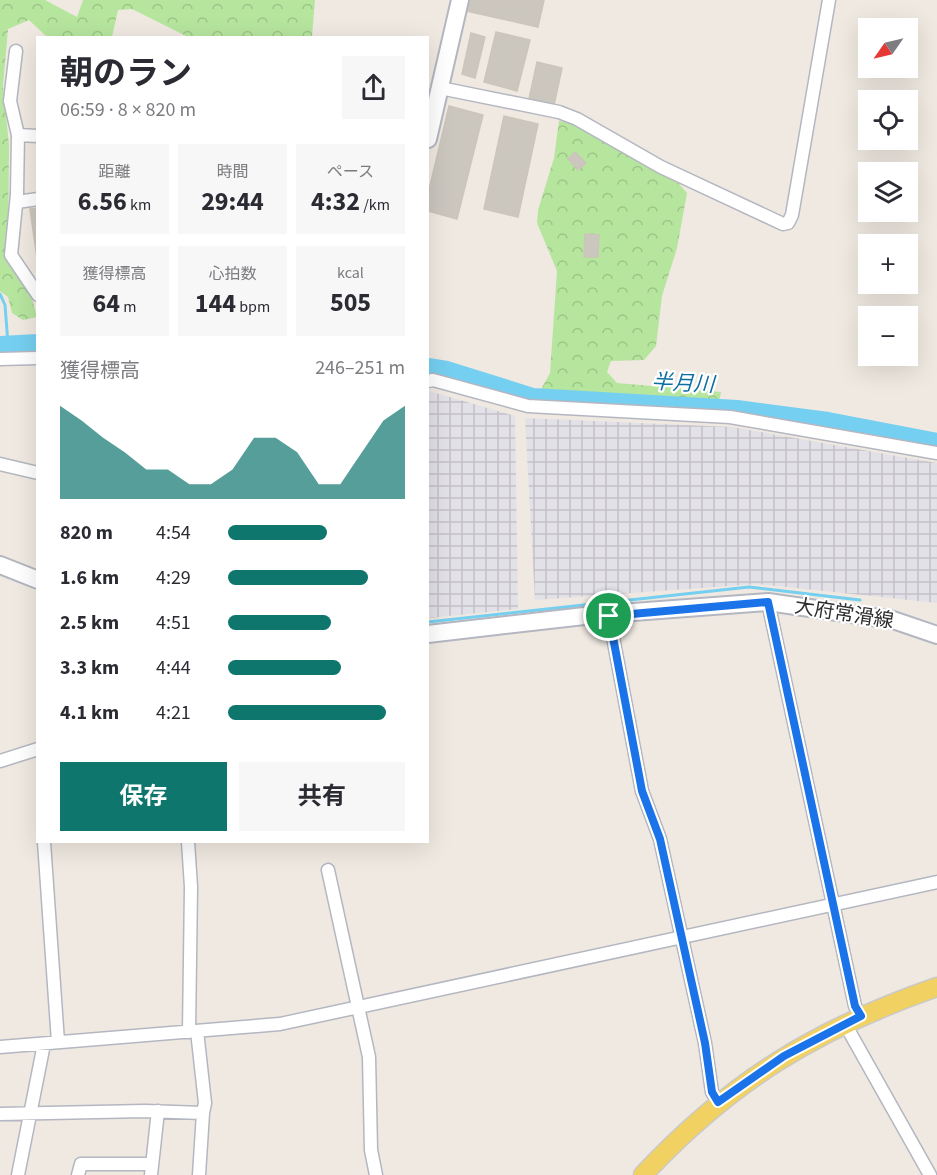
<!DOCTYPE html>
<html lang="ja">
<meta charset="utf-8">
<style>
:root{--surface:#fff;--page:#f7f7f7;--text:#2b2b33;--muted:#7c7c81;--accent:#0f766e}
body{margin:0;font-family:"Source Sans 3","Noto Sans JP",sans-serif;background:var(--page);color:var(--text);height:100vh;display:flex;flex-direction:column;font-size:22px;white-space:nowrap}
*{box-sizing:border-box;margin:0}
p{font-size:20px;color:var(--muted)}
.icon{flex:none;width:33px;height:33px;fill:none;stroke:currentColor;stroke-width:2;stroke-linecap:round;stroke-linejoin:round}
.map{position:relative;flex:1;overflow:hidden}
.details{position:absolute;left:36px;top:36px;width:393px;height:807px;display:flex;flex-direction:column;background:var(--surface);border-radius:0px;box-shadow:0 6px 24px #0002}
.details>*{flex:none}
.needle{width:39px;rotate:236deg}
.controls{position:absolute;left:858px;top:18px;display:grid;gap:12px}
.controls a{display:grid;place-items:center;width:60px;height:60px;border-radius:0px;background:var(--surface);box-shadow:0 6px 24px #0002;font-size:30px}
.pin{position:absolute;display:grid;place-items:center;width:51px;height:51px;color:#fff;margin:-26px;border:3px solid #fff;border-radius:50%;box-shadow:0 2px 6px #0007}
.round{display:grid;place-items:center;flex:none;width:63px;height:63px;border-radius:0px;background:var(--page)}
.summary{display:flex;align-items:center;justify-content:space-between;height:102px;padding:0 24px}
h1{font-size:33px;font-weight:700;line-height:45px}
.figures{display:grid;grid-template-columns:repeat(3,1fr);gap:9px;height:102px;padding:6px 24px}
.figures div{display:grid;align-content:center;border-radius:0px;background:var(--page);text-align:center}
.figures b{font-size:26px;font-weight:700}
.figures small{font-size:16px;font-weight:400}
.figures p{font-size:16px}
.chart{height:168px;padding:12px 24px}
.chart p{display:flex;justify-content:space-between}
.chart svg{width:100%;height:108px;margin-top:6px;fill:var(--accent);opacity:.7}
.button{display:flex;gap:12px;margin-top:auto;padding:12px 24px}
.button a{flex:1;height:69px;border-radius:0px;background:var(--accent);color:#fff;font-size:24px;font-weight:700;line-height:69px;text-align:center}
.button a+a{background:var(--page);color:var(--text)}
ul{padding:0 24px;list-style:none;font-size:20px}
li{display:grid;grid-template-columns:96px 72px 1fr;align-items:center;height:45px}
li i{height:15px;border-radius:8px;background:var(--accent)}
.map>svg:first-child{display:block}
.industrial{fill:url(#industrial-grid)}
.forest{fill:url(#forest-crowns)}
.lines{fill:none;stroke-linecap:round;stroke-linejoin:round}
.stream{stroke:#75cff0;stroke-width:3}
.river{stroke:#75cff0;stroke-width:18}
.building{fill:#cbc7bf;stroke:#cbc5ba;stroke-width:1.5}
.street-casing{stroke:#b4b7c1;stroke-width:15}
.secondary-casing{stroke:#b4b7c1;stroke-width:20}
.primary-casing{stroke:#c9c9c9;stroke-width:21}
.street{stroke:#fff;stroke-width:12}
.secondary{stroke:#fff;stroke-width:16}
.primary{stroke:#f2d163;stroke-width:18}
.route-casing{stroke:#fff;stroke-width:12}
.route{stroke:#1a73e8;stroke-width:8}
.labels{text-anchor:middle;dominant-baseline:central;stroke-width:4.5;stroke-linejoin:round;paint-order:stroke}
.street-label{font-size:20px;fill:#2e2e2e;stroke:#fff}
.water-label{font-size:21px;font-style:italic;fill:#0d6fa3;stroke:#fff}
</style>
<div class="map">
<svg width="937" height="1175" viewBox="0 0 937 1175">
<defs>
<pattern id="industrial-grid" width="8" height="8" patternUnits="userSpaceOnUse" patternTransform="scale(1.5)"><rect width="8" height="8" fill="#e3e1e8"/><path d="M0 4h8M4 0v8" fill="none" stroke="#c3c1c7"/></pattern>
<pattern id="forest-crowns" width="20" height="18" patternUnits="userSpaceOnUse" patternTransform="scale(1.5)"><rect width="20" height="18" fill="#b6e59e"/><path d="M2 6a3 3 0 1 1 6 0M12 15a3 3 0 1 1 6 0" fill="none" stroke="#9dc588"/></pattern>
</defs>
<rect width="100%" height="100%" fill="#efe9e1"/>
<path class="industrial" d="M429,391l86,25 3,193 -88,9 -2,-8z
M525,418l207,9 205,36v140l-180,-19 -222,16z"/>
<path class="forest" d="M0,0h45l32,17 6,-17h232l-3,37h-124l-56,-28 -14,1 -6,27h-65l-18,-17 -21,9 -5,57 6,59 -1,111 23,39 6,22 -14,3 -11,-7 -4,-16 -8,-6z
M559,121l14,2 101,55 13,15 -10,55 -15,48 -6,50 -12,14 -33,1 -4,11 10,11 104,9 -2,10 -181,-7 12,-22 7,-102 -20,-48 1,-13 16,-52z"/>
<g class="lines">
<path class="stream" d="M0,294l5,11 3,39
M428,622l321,-35 111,13"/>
<path class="river" d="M0,345l38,-2
M428,367l19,3 86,27 204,12 91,12 109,21"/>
</g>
<path class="building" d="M468,0h76l-6,27 -72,-16z
M496,32l34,8 -13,51 -33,-9z
M471,33l14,4 -10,41 -13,-4z
M537,62l25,6 -8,37 -25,-6z
M449,106l34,9 -26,104 -29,-8v-17z
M504,116l34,8 -20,93 -34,-8z
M575,152l11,11 -8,7 -10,-11z
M38,208v57l-8,-56z
M585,234l14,1 -1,22h-14z"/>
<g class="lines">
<defs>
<path id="street" d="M16,51l-6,50 8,34 -1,59 -6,61 27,40
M440,88l119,24 18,7 84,48 122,57 5,-1 4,-8 37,-215
M18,135l20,1
M17,202l21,-3
M0,359l38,-1
M428,381l5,-1 95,26 202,11 207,36
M0,464l38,9
M768,602l87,404 6,10
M609,616l33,175 18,48 45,204 7,49 6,10
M0,761l38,-12
M44,842l14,200
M188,842l3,45 -2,145
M328,870l41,187 2,93 5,25
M845,1024l85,151
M0,1047l280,-23 657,-142
M0,1114l145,-3 58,2 2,-10 -8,-72
M18,1175l26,-131
M78,1175l3,-11h71
M151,1175l7,-64
M199,1175l4,-62"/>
<path id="secondary" d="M428,139l32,-139
M0,565l38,15
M428,634l165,-19 175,-13 125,18 44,15"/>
<path id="primary" d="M643,1175c88,-94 173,-146 294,-188"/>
</defs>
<use href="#street" class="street-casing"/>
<use href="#secondary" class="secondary-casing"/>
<use href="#primary" class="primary-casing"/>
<use href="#street" class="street"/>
<use href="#secondary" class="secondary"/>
<use href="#primary" class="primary"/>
</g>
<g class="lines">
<defs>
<path id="route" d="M768,602l87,404 6,10 -77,40 -66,46 -6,-10 -7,-49 -45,-204 -18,-48 -33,-175z"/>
</defs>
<use href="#route" class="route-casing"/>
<use href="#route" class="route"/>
</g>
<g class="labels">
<g class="street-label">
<text transform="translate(844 614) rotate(9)">大府常滑線</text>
</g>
<g class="water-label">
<text transform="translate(683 383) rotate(3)">半月川</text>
</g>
</g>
</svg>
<div class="controls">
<a><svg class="needle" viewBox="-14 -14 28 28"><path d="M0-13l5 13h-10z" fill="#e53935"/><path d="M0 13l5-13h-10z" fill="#7c7c81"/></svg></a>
<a><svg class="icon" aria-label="locate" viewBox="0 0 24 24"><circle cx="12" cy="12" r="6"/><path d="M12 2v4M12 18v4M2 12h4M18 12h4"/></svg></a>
<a><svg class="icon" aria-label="layers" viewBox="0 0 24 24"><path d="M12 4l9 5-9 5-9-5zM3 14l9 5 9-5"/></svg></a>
<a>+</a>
<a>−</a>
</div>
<div class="pin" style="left:609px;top:616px;background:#1e9e55"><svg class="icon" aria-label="arrive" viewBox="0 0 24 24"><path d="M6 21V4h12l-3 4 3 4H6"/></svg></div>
<section class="details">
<div class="summary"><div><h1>朝のラン</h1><p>06:59 · 8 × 820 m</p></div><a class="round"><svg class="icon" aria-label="share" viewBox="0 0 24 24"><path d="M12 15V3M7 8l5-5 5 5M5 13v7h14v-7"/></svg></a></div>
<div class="figures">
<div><p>距離</p><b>6.56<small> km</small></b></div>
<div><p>時間</p><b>29:44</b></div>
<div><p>ペース</p><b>4:32<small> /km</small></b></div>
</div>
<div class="figures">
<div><p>獲得標高</p><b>64<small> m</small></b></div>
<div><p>心拍数</p><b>144<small> bpm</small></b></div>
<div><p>kcal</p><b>505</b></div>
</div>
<div class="chart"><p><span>獲得標高</span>246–251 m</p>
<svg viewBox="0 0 160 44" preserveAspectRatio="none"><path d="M0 44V6L10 12L20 19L30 25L40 32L50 32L60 38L70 38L80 32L90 19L100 19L110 25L120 38L130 38L140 25L150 12L160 6V44z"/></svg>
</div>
<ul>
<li><b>820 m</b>4:54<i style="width:56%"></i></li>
<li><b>1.6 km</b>4:29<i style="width:79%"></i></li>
<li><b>2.5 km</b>4:51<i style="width:58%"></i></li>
<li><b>3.3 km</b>4:44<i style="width:64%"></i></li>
<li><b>4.1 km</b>4:21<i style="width:89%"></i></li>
</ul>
<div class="button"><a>保存</a><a>共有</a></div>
</section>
</div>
